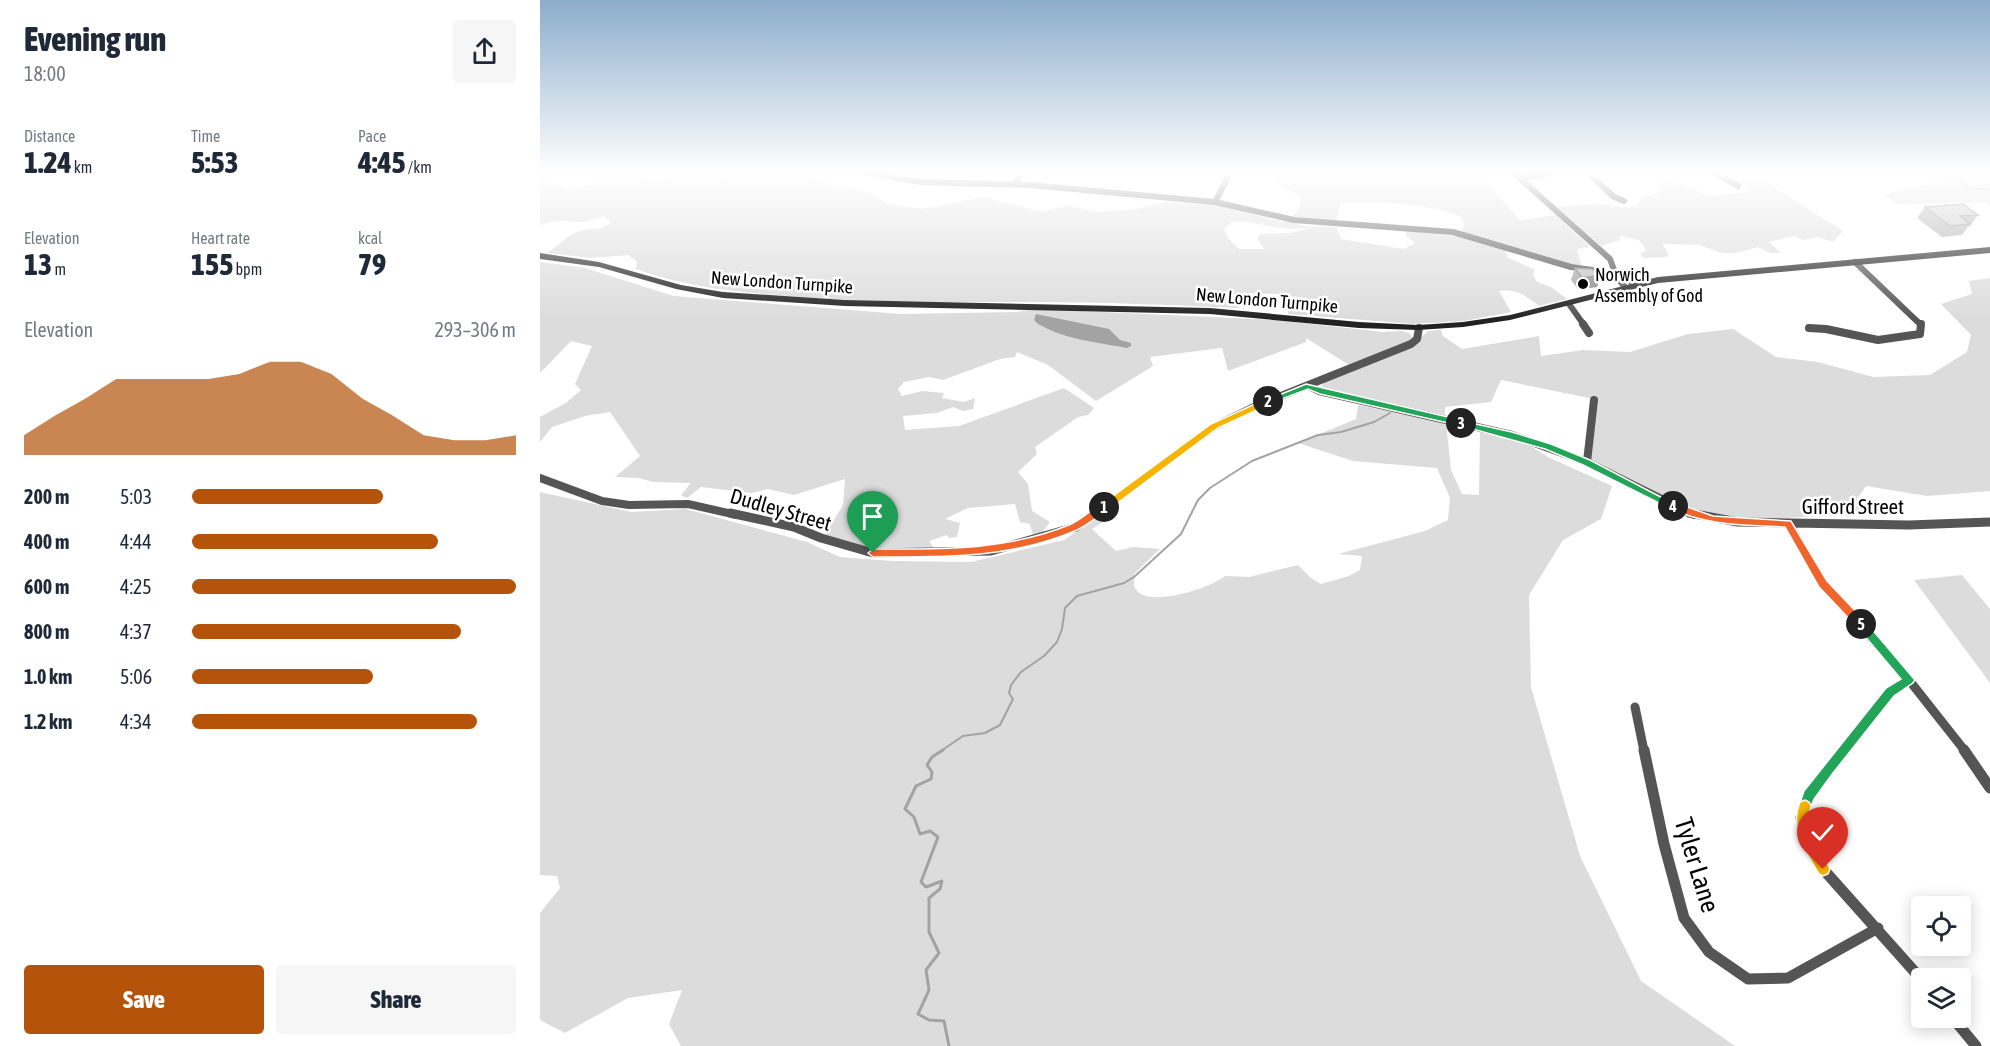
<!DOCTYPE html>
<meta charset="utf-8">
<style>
:root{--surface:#fff;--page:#f6f6f7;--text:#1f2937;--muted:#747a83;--accent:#b45309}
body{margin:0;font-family:"Asap Condensed",sans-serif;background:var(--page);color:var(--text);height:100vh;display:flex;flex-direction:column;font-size:22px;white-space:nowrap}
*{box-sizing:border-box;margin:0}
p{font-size:20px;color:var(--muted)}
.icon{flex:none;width:33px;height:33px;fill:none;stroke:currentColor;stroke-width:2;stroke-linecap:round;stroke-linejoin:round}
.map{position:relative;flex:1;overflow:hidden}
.details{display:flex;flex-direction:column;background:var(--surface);width:540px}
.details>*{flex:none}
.buttons{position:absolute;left:1371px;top:896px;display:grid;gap:12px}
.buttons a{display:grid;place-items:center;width:60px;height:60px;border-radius:6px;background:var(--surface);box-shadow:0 3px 15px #0003;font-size:30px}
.pin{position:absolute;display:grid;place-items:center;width:51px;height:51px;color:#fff;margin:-62px -26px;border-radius:50% 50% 50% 0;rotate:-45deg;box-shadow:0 0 6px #0007}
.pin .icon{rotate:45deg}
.km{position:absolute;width:30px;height:30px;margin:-15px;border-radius:50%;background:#222;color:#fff;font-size:16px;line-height:30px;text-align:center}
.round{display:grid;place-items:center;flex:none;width:63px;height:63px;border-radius:6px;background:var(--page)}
.summary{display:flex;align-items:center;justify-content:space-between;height:102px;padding:0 24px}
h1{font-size:33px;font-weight:800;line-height:45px}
.stats{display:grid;grid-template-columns:repeat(3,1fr);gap:9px;height:102px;padding:6px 24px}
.stats div{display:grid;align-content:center}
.stats b{font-size:30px;font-weight:800}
.stats small{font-size:16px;font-weight:400}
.stats p{font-size:16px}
.chart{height:168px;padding:12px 24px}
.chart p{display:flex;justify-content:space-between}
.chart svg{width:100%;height:108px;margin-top:6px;fill:var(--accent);opacity:.7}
.cta{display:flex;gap:12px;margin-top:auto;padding:12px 24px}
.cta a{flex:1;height:69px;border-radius:6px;background:var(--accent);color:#fff;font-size:24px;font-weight:800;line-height:69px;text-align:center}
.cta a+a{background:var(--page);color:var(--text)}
ul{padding:0 24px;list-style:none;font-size:20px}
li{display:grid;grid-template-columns:96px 72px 1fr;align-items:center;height:45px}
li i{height:15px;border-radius:8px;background:var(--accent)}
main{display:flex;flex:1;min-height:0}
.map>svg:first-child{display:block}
.green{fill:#dcdcdc;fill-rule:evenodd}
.water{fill:#a3a3a3}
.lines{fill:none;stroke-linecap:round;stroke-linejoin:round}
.stream-far2{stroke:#a3a3a3;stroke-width:1.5}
.stream-far1{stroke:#a3a3a3;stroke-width:2}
.stream{stroke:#a3a3a3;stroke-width:3}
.street-far3{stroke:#555;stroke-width:6}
.street-far2{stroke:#555;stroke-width:8}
.street-far1{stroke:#555;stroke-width:9}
.street{stroke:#555;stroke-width:11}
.secondary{fill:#222;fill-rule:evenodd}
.wall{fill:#a9a9a9}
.shaded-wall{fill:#898989}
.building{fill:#c4c4c4;stroke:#898989;stroke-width:1.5}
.split-1{fill:#f0652b;stroke:#fff;stroke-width:1.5}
.split-2{fill:#f5b400;stroke:#fff;stroke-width:1.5}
.split-3{fill:#22a559;stroke:#fff;stroke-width:1.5}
.split-4{fill:#22a559;stroke:#fff;stroke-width:1.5}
.split-5{fill:#f0652b;stroke:#fff;stroke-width:1.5}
.split-6{fill:#22a559;stroke:#fff;stroke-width:1.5}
.split-7{fill:#f5b400;stroke:#fff;stroke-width:1.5}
.poi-dot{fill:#000;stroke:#fff;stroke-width:2}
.labels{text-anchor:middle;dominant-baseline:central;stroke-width:5;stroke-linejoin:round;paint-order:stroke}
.far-poi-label{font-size:18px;fill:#000;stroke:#fff;text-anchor:start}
.far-street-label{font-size:18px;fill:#000;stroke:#fff}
.street-label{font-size:21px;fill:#000;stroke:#fff}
.near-street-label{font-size:26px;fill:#000;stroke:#fff}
</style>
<main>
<section class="details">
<div class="summary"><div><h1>Evening run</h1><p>18:00</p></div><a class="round"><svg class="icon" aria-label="share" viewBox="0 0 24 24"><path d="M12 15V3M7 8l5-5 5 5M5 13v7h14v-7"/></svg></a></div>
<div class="stats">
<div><p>Distance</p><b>1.24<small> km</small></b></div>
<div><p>Time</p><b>5:53</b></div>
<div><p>Pace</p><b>4:45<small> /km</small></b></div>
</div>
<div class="stats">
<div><p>Elevation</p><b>13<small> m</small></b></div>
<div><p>Heart rate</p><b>155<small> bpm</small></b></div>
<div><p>kcal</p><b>79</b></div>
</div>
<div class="chart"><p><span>Elevation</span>293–306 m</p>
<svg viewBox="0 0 160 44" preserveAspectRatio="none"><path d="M0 44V36L10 28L20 21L30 13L40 13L50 13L60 13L70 11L80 6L90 6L100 11L110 21L120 28L130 36L140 38L150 38L160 36V44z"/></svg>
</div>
<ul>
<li><b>200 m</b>5:03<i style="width:59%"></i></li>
<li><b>400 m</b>4:44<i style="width:76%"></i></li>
<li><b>600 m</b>4:25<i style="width:100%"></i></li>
<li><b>800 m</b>4:37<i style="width:83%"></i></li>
<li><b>1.0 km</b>5:06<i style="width:56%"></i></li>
<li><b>1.2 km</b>4:34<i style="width:88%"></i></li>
</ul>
<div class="cta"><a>Save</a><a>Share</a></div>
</section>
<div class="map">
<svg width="1450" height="1046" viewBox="0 0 1450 1046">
<rect width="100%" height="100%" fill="#fff"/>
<path class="green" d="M0,173h17l-12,7c20,11 26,10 48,4l6,-10 30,-1 21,8 44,-6 27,3 79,-2 66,16 20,11 36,6 62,-12 57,15 27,-7 27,7 41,-3 31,-7 49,3 68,17 2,-1 19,5 32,1 4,12 63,10 11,-6 -10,-8 1,-4 67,7 33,12 1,7 28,13 -2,5 4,7 14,5 16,12 -28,7c-14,-11 -22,-17 -40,-15l12,21 -47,9 -51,3 -125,-10v-5l8,-2 6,-9 -19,-4 -40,-1 -4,15c-69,-3 -137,-6 -205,-6 -83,0 -164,1 -246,-6 -52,-4 -103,-9 -152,-27l1,-8 -9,-6 -38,3 -43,-5c9,-6 22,-19 33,-22 12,-4 21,1 31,-9l-7,-6c-7,2 -18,7 -25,6 -13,-1 -27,-3 -39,4zM701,221l46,8 24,-1 -21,5 -30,1 -3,4 7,11h-25l-10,-10 -5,-10 7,-7z
M736,173h201l43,47 36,-5 34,32 -13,2 5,19 -120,-36 2,-8 -4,-8c-36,-14 -81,-14 -119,-14l-5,20 -39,-5 -5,-1 5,-4 5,-14 -23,-13z
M1393,173h57v33l-6,-4 -87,2 -13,-9 62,-15z
M1123,179c12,2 36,12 46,18l41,-5 1,-3 -17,-8 27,-2 82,52 -10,11 -15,-5 -15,3 -9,-4 -25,6 12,11h-11l-12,-6 -23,6h-13l-23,-8 -37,-1 7,10 -3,3 -22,1 -4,-4 6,-4 -7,-10 -19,-4v4l-19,6 -44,-39c17,-1 34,-4 51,-2 11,1 18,4 29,1l5,-9 19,-5 -2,-8z
M0,262l45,6 89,28 227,18 115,-2 20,-3 239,11 108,12 19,-1 7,2 3,4 -4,5 -59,23 -43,-27v4l-78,29 -6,-23 -72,9 3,9 -57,35 -48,-36 -31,-13 -2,5 -15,2 -57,21 -14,-3 -25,5 -6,7 4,7 20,-5 22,2 -2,5 22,4 11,-4 -2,11 -10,2 -10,-4 -16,6 -34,3 2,14 54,-4 105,-38 30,20 -6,7 -10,2 -43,30 2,7 -19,18 10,12 4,27 18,11 -8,11 -9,2 -3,-11 -10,-2 -5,-18 -47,4 -23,11 15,4 -3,14 -8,1 -2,-3 -18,6 6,8h-67l-43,-14 18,-30 2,-26 -51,16 -26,-6 -16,4 -51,-6 -14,11 -6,-3 10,-12 -38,-1 -14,-4 -24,-1 25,-21 -30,-44 -25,4 -33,11 -12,15v-25l26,-14 15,-13 -6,-6 17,-38 -21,-5 -31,32z
M1450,278v213l-63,5 -61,-10 -9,13 8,14 -97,6 -50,-3 -30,-6 -105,-53 11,-58 -93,-19 -10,22 -46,5v10l-121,-27 -2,-3 1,-6 91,-37 14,-13 13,-1 2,6 19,13 77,-13 2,20 42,-6 47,2 58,-18 45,-5 43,28 42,5 55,15 57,-2 37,-23 4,-17 -30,-31 31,-10 -3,-13z
M818,405l88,18 5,47 11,24 17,1 1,-63 47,12 21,13 64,29 -11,33 -38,21 -34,55 2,92 49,169 61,125 94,65h-1054l-12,-22 13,-34 -54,8 -63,35 -25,-13v-107l20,-25 -3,-12 -17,-1v-383l91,20 55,-3 121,33 33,15 53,4 78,1 93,-22 38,-26 7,4 -17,11 24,22 17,-4 27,2 -26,25v13c2,2 4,6 7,7 17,10 70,-6 84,-18l24,1 49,-12 13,13 10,6 28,-8 11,-6 2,-14 -24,-2 87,-23 23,-11 2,-22 -13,-30 -84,-7 -55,-18 58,-24z
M1422,575l28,34v74l-76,-103z"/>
<path class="water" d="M496,314l73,15 11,11 11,3v3l-4,2c-35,-7 -57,-7 -89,-24l-4,-4z"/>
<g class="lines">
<path class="stream-far2" d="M1400,173l20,9 5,5 25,3"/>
<path class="stream-far1" d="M401,751l22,-15 22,-3 15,-8 13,-26 -4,-6 2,-8 10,-13 23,-16 13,-14 5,-13 3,-21 12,-12 47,-13 10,-6 47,-43 17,-34 12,-12 42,-27 66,-26 23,-3 33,-10 16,-9"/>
<path class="stream" d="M403,750l-11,7 -5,8 5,7 -1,7 -15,7 -11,23 9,8 6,17 10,-3 8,6 -17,45 5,5 16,-6 -2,8 -11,9v34l10,21 -13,17 3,20 -11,24 11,6 15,1 5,25"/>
<path class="street-far3" d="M327,173l54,9 109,3 185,17 79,18 159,12 118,35 49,7 14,10
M974,173l96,86 7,19 8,9
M1048,173l26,24 10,4
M1175,173l23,13
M981,178l33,-5
M475,184l5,-8 -2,-3
M675,202l12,-23v-6
M1315,262l66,63
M1029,304l15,21"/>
<path class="street-far2" d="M1043,324l6,9
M1269,328l17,1 52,11 42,-6 1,-10
M769,386l10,5 193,44 75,27 107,53
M1047,462l7,-62
M0,478l62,23 27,4 59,-1 49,11
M553,515l122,-89 43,-21 153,-61 6,-5 2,-11"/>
<path class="street-far1" d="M190,513l64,14 27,11 52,15 118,-2 85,-24 19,-14
M1149,513l49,9 171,3 81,-3
M1248,523l35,61 86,96 56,71
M1095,707l9,44
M1303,751l47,-59 19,-12"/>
<path class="street" d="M1104,750l20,94 20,74 25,34 39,27 40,-1 90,-50
M1304,750l-35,46 -8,22 7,24 15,27 99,111
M1424,750l26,38
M1412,1017l24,29"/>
<path class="secondary" d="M1450,247v6l-332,30 -148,37 -47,7 -45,3 -59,-2 -149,-14 -365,-8 -122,-8 -47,-9 -77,-22 -59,-8v-6l59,9 82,23 42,7 122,8 365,8 149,14 59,3 45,-3 47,-7 148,-38z"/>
</g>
<path class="wall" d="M1385,207l53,8 -8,11 -2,1 -6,8 -20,2 -25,-19z
M1035,268l26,7 -4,12 -19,2 -7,-9z"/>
<path class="shaded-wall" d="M1061,275l-4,12 -19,2 4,-11z"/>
<path class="building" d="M1423,204l15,11 -18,1 10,8 -20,2 -25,-19z
M1035,268l17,1 9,6 -19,3z"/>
<linearGradient id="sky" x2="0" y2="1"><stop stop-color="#8cadcc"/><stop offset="0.54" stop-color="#fff"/><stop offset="1" stop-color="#fff" stop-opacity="0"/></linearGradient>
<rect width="1450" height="319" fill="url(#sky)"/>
<path class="split-1" d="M564,503l5,4 -1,3c-10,6 -20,15 -31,20 -66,29 -134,27 -204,27l-5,-4 5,-4c70,0 130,2 196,-24 13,-5 23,-17 35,-22z"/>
<path class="split-2" d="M728,398l5,3 -1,2 -54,25 -110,82h-7v-5l110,-81z"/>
<path class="split-3" d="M766,384l155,36 4,3 -4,3 -141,-32 -12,-5 -40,15 -4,-3z"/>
<path class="split-4" d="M918,420l54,12 39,12 39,16 88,46 -5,3 -4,-1 -86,-43 -38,-16 -87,-24z"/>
<path class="split-5" d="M1133,502l40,14 78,5 36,60 38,40v6h-8l-38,-40 -34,-60c-41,-2 -78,-1 -116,-19l-1,-2z"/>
<path class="split-6" d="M1321,620l4,1 50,59 -2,3 -19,13 -61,77 -19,26 -5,12 -4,1 -5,-1 -1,-5 5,-15 82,-103 15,-9 -44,-52v-6z"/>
<path class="split-7" d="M1265,800l4,2 2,4c-9,24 10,41 19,63l-2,5 -5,2 -4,-2c-14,-24 -30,-45 -19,-72z"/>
<circle class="poi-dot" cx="1043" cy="284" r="6"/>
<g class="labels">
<g class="far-poi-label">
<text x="1055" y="274">Norwich<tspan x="1055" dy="21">Assembly of God</tspan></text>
</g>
<g class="far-street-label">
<text transform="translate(242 282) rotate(4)">New London Turnpike</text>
<text transform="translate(727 300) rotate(5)">New London Turnpike</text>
</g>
<g class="street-label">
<text x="1313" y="506">Gifford Street</text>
<text transform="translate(241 509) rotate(16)">Dudley Street</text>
</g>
<g class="near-street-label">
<text transform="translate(1157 865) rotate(73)">Tyler Lane</text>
</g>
</g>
</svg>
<div class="buttons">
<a><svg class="icon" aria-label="locate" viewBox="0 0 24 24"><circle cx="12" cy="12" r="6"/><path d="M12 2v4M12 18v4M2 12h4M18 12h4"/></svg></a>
<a><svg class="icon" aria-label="layers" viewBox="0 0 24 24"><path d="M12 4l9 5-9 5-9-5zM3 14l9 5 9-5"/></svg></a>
</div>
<div class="pin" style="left:333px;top:553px;background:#1e9e55"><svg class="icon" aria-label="arrive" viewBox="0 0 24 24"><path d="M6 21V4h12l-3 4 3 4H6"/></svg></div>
<div class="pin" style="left:1283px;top:869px;background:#d93025"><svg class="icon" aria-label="check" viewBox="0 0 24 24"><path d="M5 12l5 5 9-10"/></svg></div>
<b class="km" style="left:564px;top:507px">1</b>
<b class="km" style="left:728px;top:401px">2</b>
<b class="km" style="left:921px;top:423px">3</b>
<b class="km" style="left:1133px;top:506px">4</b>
<b class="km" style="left:1321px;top:624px">5</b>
</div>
</main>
